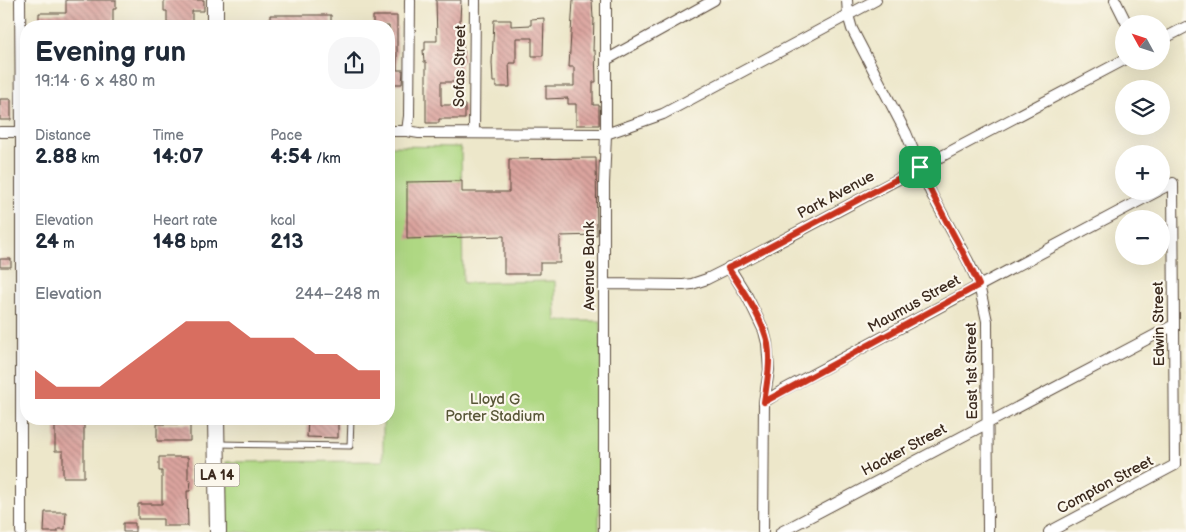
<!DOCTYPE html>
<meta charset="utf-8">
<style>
:root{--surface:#fff;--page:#f6f6f7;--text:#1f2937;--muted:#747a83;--accent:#c8321e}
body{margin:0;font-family:"Balsamiq Sans",sans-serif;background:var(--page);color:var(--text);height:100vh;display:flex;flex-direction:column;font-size:19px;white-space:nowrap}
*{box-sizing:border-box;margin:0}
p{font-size:16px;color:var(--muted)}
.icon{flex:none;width:28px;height:28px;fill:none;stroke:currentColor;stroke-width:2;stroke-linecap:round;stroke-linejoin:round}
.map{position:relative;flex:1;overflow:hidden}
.details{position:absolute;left:20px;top:20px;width:375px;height:405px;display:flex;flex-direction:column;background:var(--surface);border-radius:20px;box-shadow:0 5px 20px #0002}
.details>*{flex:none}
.needle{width:32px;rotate:310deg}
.controls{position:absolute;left:1115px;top:15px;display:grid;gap:10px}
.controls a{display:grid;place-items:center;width:55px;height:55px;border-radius:50%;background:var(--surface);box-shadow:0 5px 20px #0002;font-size:25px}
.pin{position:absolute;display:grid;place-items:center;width:42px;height:42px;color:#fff;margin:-21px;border-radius:10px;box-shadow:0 2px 8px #0006}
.round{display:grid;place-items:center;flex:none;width:52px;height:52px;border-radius:20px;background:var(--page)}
.overview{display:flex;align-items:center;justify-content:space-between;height:85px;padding:0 15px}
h1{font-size:28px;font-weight:800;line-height:38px}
.figures{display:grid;grid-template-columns:repeat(3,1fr);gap:8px;height:85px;padding:5px 15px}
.figures div{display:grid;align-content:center}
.figures b{font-size:21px;font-weight:800}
.figures small{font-size:14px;font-weight:400}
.figures p{font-size:14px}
.chart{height:140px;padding:10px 15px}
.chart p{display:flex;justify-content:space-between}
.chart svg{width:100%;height:90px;margin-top:5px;fill:var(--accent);opacity:.7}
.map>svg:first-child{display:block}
.green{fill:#afd883;stroke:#758150}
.building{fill:url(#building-back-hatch)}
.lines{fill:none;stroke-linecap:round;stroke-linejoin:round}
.lane-casing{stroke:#564638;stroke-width:7}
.street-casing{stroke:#564638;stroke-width:12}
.primary-casing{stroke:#564638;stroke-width:18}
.lane{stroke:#fff;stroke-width:5}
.street{stroke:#fff;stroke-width:10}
.primary{stroke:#fff;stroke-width:16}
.route-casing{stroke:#fff;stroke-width:10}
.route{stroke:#c8321e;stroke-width:6}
.labels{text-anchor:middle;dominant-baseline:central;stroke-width:4.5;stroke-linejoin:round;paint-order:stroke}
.shield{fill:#fbf7ec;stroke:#75685c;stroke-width:1}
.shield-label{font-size:14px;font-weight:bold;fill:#3b2a1e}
.street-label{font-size:15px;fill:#3b2a1e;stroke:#fbf7ec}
.park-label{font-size:15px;fill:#585637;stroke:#fbf7ec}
</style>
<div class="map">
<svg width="1186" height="532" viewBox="0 0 1186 532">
<defs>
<pattern id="building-back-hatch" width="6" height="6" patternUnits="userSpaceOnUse" patternTransform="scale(1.25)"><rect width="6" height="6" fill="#dba49f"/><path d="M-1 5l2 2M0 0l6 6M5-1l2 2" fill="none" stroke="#b38681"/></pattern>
</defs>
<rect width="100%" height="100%" fill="#fbf7ec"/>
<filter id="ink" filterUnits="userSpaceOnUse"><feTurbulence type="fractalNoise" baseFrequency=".02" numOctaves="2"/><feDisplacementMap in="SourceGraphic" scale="10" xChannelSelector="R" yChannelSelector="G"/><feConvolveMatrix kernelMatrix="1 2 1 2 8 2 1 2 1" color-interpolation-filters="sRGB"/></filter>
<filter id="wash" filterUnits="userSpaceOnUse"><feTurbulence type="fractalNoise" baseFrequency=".0096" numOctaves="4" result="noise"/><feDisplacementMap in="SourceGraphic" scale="20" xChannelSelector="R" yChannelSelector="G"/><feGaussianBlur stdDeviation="1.12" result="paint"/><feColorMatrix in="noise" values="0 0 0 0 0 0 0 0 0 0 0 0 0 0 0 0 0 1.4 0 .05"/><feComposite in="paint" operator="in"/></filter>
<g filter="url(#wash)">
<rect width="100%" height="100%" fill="#ede7ca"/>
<path class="green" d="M389,146l72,1 2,136 92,-2 1,40h45l-2,211h-372l-1,-70 157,-1v-42h6z"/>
<g id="blocks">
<path class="building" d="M66,0h50v9h-3v17h-25v-1l-49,1v-13h27z
M164,0h40v11h-12v12h-25v-12h-3z
M436,0h25l-2,41h4l1,21h-3v20h-20v23h24v14h-26v4h-13v-61h-2l-1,-12h2v-9h12z
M573,0h19l1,18h1l-1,33 2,-1 1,32h-3v23h6v20h-23v-21h-8v-6l-22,1v-13h28v-19h-5z
M270,15h61v11h-61z
M373,16h24v54h6l-1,14h-13v-58h-16z
M544,18l-1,38h-11v-18h-16v25h-7l1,24h-14v-5h-3l-1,-19 2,-43h17v6l20,-1v-6z
M0,99h11v21h-11z
M596,158l1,77 -37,1v27h-20v11h-36v-38l-97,3v-57l55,-1v11h47v-33z
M0,259h11v8h-11z
M55,419h29v58h-21v-26h-8z
M308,419h30v19l-31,-1z
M157,424h33v17h-33z
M159,457h29v23h3l-1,11h-3l1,35h-25v-7h-25v-15h24v-33h-3z
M45,512h21l-1,17h-7v3h-14z
M123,523h12v9h-12z"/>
</g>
</g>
<g filter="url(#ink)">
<use href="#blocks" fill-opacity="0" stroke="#564638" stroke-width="1"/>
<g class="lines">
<defs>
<path id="lane" d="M219,444l131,2 1,-27"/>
<path id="street" d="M20,0l1,132v400
M847,0l1,15 4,14 54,104 25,60 37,68 11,24 8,36 1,211
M1115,0l12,24
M1161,40l25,-13
M606,60l108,-60
M389,131h18l12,2 187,1 57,-20 213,-114
M407,131l2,-15 1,-116
M0,132h26
M474,133l1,-133
M729,267l18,29 17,35 3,12 2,27 -5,32 -1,130
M604,284l79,1 9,-1 15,-5 36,-18 381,-201
M764,402l19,-12 375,-199
M604,532v-348l2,-50v-134
M781,532l393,-207
M1049,532l126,-67 -2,-282 -12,6"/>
<path id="primary" d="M215,0v26
M216,419l2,113"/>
</defs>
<use href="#lane" class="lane-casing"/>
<use href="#street" class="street-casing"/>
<use href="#primary" class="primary-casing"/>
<use href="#lane" class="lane"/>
<use href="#street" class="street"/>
<use href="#primary" class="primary"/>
</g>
</g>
<g class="lines" filter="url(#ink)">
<defs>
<path id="route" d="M920,167c17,41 41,78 59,118l-215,117c3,-19 7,-39 4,-58 -5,-24 -26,-56 -40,-76l15,-7z"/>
</defs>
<use href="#route" class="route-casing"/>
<use href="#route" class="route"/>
</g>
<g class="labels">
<rect class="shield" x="194.5" y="463.5" width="45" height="23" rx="4"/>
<g class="shield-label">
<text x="217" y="475">LA 14</text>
</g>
<g class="street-label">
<text transform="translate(460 66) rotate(-89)">Sofas Street</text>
<text transform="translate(836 195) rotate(-28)">Park Avenue</text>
<text transform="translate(589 266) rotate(-90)">Avenue Bank</text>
<text transform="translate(914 304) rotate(-29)">Maumus Street</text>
<text transform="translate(1159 324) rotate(-91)">Edwin Street</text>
<text transform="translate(972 371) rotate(-91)">East 1st Street</text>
<text transform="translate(904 450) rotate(-28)">Hacker Street</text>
<text transform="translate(1105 485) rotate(-28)">Compton Street</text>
</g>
<g class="park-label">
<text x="495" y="399">Lloyd G<tspan x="495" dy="17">Porter Stadium</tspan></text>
</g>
</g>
</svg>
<div class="controls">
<a><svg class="needle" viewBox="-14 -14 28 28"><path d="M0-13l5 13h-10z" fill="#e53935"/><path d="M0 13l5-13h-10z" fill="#747a83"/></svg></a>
<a><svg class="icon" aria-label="layers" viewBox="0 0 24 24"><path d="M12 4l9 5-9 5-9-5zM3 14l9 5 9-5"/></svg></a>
<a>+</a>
<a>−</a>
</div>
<div class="pin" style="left:920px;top:167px;background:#1e9e55"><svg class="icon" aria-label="arrive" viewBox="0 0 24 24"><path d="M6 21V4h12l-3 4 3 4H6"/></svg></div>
<section class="details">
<div class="overview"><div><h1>Evening run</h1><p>19:14 · 6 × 480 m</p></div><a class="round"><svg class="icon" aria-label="share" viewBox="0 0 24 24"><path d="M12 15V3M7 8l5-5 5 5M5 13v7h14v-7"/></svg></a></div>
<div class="figures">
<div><p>Distance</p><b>2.88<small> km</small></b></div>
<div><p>Time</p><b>14:07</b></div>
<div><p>Pace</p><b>4:54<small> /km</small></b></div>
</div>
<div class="figures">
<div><p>Elevation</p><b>24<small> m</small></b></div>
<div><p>Heart rate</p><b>148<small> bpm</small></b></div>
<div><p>kcal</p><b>213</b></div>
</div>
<div class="chart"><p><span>Elevation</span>244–248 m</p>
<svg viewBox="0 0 160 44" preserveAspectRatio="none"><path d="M0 44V30L10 38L20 38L30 38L40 30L50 22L60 14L70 6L80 6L90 6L100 14L110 14L120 14L130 22L140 22L150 30L160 30V44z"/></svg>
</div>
</section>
</div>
